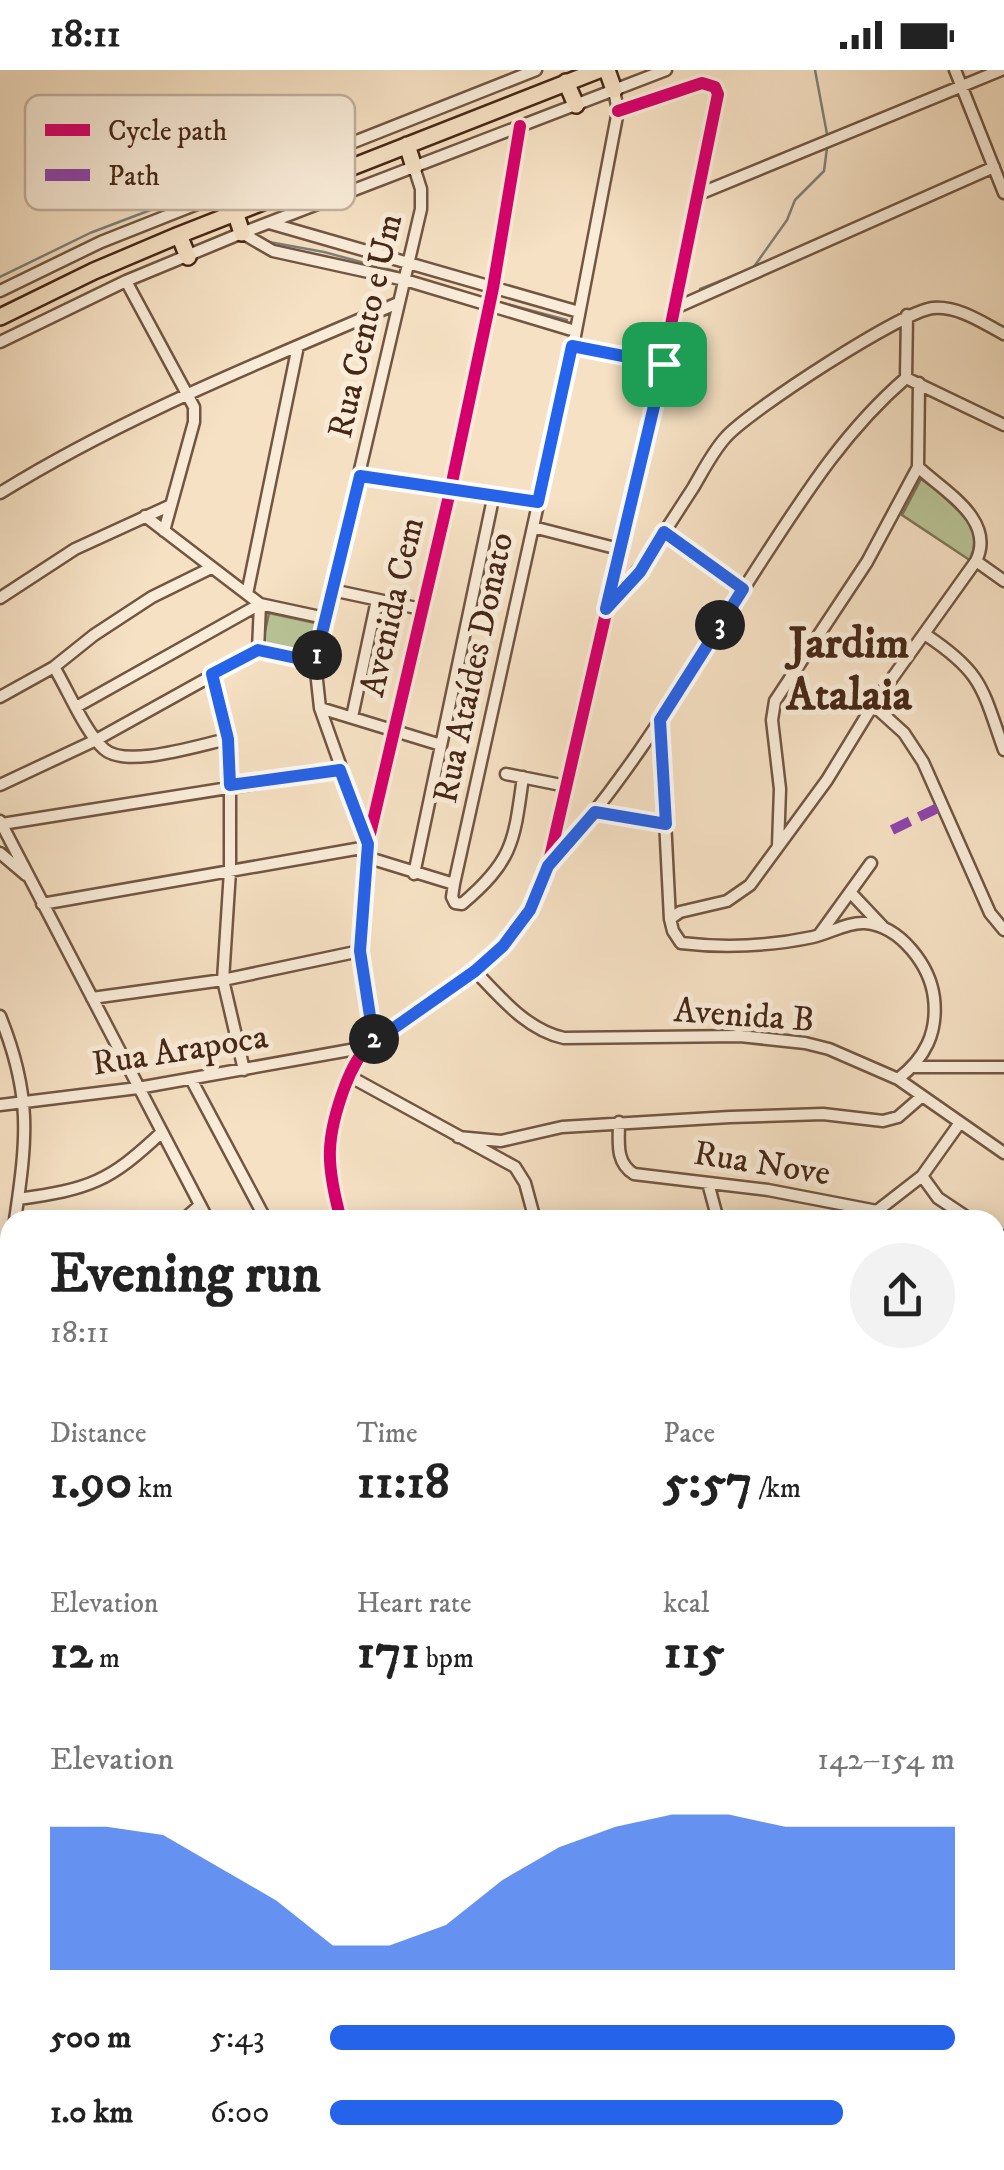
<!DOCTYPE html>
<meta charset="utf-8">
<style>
:root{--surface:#fff;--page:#f2f2f2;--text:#222;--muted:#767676;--accent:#2563eb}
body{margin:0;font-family:"IM FELL DW Pica",serif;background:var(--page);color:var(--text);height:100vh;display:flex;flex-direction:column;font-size:38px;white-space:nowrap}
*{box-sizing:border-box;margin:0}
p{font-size:32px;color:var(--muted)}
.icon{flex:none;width:55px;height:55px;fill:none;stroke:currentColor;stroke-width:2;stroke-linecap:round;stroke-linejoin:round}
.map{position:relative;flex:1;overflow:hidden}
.drawer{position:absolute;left:0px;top:1140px;width:1005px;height:960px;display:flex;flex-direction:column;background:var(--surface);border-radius:30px 30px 0 0;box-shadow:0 5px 25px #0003}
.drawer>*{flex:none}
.pin{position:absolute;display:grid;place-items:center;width:85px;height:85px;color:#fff;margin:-42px;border-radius:20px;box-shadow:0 5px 15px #0006}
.km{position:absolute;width:50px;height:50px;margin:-25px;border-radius:50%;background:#222;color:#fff;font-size:28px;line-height:50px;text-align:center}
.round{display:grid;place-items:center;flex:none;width:105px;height:105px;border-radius:52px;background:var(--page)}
.head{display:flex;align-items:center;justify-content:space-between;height:170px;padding:0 50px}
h1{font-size:55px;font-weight:700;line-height:75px}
.figures{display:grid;grid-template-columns:repeat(3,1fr);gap:15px;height:170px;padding:10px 50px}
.figures div{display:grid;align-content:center}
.figures b{font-size:50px;font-weight:700}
.figures small{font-size:28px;font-weight:400}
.figures p{font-size:28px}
.chart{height:280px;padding:20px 50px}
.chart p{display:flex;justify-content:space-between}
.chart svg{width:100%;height:180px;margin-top:10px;fill:var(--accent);opacity:.7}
ul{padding:0 50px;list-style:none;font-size:32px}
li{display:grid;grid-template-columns:160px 120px 1fr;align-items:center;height:75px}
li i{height:25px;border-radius:12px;background:var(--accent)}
.status{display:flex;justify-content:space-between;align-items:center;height:70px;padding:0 50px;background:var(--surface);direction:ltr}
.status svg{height:28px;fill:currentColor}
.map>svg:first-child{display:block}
.green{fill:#b8c497;stroke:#7f7656;stroke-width:2.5}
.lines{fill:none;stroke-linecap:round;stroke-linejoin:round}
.stream{stroke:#7d807b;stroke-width:2.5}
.minor-casing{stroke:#725642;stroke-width:15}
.highway-casing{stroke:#462716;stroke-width:20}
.minor{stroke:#f9ecd9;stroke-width:10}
.highway{stroke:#f6e1c4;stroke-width:15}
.quiet{stroke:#8e44ad;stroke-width:10;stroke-dasharray:20 10;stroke-linecap:butt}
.cycleway-casing{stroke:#f9ecd9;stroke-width:19}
.cycleway{stroke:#d6006c;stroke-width:12}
.route-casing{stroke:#fff;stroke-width:20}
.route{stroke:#2563eb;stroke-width:12}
.labels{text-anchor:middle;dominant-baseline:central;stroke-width:10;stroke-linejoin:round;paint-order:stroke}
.street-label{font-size:35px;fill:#462716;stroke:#f9ecd9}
.district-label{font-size:45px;font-weight:bold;fill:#462716;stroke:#f9ecd9}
.key{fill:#f9ecd9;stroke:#c3b19e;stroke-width:2.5}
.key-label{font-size:28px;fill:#462716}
</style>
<div class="status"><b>18:11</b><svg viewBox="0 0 49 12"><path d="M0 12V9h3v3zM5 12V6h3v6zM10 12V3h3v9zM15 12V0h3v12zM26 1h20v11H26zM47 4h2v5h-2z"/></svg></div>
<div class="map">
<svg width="1004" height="2100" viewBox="0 0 1004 2100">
<rect width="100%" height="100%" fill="#f6e1c4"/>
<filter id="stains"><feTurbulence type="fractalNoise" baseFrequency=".002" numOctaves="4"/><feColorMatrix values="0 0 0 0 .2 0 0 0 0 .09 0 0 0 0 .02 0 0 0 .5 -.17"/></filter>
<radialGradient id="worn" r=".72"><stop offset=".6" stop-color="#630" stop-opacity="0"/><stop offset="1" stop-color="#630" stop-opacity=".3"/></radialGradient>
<path class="green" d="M921,409c28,21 67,43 50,82l-69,-46z
M269,543l51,11 -7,32 -51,-11z
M1004,1174v310l-9,7v-310z
M10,1803v86l-10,7v-30z
M142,2090h348l-1,10h-339z"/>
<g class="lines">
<path class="stream" d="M815,0l12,64
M269,172l55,10 78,21
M410,206l78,23
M0,207l90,-44 121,-46
M700,219l53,-21 34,-48 8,-20 29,-29 3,-23
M496,231l71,19"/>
<defs>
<path id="minor" d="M955,0l49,123
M699,124l302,-124
M269,153l310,89
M242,163l31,18 132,29 170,51
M126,211l68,126v15l-30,109
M0,221l101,-49 435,-172
M673,239l321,-142
M0,272l126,-61 116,-48 424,-163
M573,276l90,18
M906,308l1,-63
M360,407l178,25
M0,423c126,-78 262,-131 398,-190
M145,446l115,88 65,14
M533,457l86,22
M664,462l79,57
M976,491l28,20
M332,520l89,19
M247,524l51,-248
M0,528l75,-49 94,-43
M608,536c34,-36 58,-77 85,-118 10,-17 20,-37 33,-51 23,-26 176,-126 207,-129 26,-2 50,15 71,26
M926,565c57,38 56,53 78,115
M258,580l2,-46
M54,597c14,23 31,65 50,82 22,20 95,-4 124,-10
M212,605l16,64 2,46v86l-7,109 21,90
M0,627l54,-30 40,-32 58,-38 59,-29
M873,635l31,28 19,29 67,151 14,17
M78,636l182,-102
M320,638l121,37
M352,647l25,-117
M660,651l10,198 3,12 8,12c42,5 90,3 132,-6 17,-4 35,-15 52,-14 36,3 65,43 69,75 4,35 -9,60 -36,81
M506,704l60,12
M523,707c-9,64 -9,83 -61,127l-7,-1 -3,-6 2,-13 119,-538 45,-235 -4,-21
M0,715l96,-45 162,-90 57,12
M595,742l71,13
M0,751l208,399
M2,754l339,-54
M368,773l-48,-135 -5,-46 106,-453v-20l-7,-22
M778,776l2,-57 -8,-69 3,-19 92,-139 51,-95 1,-84
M0,783l26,22
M366,787l88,27
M549,795c87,-94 149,-207 219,-314 41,-63 80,-123 138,-173l98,47
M414,804l80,-380
M850,822l33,35
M42,834l325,-57
M670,849l10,-7 47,-11 23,-16 77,-105 46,-75 103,-144c20,-41 -31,-69 -58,-94
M819,865l52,-72
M475,901c26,27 52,59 89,67l176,-2 65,7 24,6 69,30 106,74
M92,928l131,-18 137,-29
M0,946c32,79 27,122 15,204
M374,972l-14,-91 7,-104 84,-360 42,-199 27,-162
M913,997h91
M349,1006l166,91 10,16 10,37
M191,1009l75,141
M0,1035l138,-17 229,-41
M619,1052c0,20 -4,40 15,52l134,16 109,21 45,-35 37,-52
M458,1067l43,4 61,-14 168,-10 93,-3 60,7 15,-4 23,-20
M922,1106l16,22 33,22
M708,1113l10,37
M18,1129c72,-10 91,-17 144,-67
M877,1141l16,9
M183,1150l17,-15
M341,1150c-15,-55 -16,-81 4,-134 5,-13 13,-30 23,-40 12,-12 30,-21 44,-31 57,-40 117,-78 136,-149l115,-502 55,-270 -3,-7 -13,-4 -84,28
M995,1174l9,-8
M0,1215l10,-41
M0,1231l10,9
M0,1293l10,7
M0,1466l10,8
M995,1538l9,-6
M0,1583l10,5
M995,1616l9,-6
M0,1668l10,-20
M995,1759l9,-7
M0,1819l10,-44
M995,1836l9,-6
M995,1902l9,-1
M0,1923l10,11
M995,1964l9,10
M995,2053l9,-9
M47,2090l8,10
M133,2090l8,10
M518,2090l1,10
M784,2090v10
M0,2094l10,-25
M542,2100l43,-10
M864,2100l3,-10
M955,2100l8,-10"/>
<path id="highway" d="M607,0l7,20
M566,12l10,23
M407,75l7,22
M250,113l8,21
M294,119l2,-24
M235,142l7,21
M179,165l9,22
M0,247l94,-46 85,-36 420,-165"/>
</defs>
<use href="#minor" class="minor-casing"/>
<use href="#highway" class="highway-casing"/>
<use href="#minor" class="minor"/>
<use href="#highway" class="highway"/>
<path class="quiet" d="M892,760l50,-24"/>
<defs>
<path id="cycleway" d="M374,972l-14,-91 7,-104 84,-360 42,-199 27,-162
M341,1150c-15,-55 -16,-81 4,-134 5,-13 13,-30 23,-40 12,-12 30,-21 44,-31 57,-40 117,-78 136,-149l115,-502 55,-270 -3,-7 -13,-4 -84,28"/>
</defs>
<use href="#cycleway" class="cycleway-casing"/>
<use href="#cycleway" class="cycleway"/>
</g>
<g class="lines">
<defs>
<path id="route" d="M572,276l92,18 -58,245 34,-37 24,-40 79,57 -83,131 6,104 -71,-12 -47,54 -18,44 -27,36 -28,25 -101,71 -14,-91 8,-107 -28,-74 -110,15 -2,-46 -16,-65 46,-24 57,12 45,-186 178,26z"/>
</defs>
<use href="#route" class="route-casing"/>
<use href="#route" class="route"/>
</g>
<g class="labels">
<g class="street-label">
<text transform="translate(366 256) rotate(-77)">Rua Cento e Um</text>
<text transform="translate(393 537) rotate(-77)">Avenida Cem</text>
<text transform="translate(474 598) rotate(-78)">Rua Ataídes Donato</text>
<text transform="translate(744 946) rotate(4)">Avenida B</text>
<text transform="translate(180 981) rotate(-9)">Rua Arapoca</text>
<text transform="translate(762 1094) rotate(9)">Rua Nove</text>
</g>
<g class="district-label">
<text x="849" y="574">Jardim<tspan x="849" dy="52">Atalaia</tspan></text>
</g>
</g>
<rect x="25" y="25" width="330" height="115" rx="15" class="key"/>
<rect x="45" y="54" width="45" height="12" fill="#d6006c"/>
<rect x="45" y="99" width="45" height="12" fill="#8e44ad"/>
<g class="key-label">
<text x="108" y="70">Cycle path</text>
<text x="108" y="115">Path</text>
</g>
<rect width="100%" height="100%" filter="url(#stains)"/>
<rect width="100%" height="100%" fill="url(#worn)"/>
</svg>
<div class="pin" style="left:664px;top:294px;background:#1e9e55"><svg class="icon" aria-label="arrive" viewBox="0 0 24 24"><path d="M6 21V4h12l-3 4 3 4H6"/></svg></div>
<b class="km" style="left:317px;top:585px">1</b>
<b class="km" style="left:374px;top:969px">2</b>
<b class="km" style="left:720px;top:555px">3</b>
<section class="drawer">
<div class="head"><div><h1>Evening run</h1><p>18:11</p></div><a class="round"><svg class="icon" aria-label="share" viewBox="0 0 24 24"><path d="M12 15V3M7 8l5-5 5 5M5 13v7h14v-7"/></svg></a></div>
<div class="figures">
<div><p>Distance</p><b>1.90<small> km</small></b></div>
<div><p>Time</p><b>11:18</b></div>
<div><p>Pace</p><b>5:57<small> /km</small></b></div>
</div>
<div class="figures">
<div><p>Elevation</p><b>12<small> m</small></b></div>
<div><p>Heart rate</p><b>171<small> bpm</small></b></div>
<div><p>kcal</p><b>115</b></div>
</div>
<div class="chart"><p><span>Elevation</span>142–154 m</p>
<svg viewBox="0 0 160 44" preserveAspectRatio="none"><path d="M0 44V9L10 9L20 11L30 19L40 27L50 38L60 38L70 33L80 22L90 14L100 9L110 6L120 6L130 9L140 9L150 9L160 9V44z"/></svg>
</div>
<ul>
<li><b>500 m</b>5:43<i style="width:100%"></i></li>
<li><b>1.0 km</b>6:00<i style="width:82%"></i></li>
</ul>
</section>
</div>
